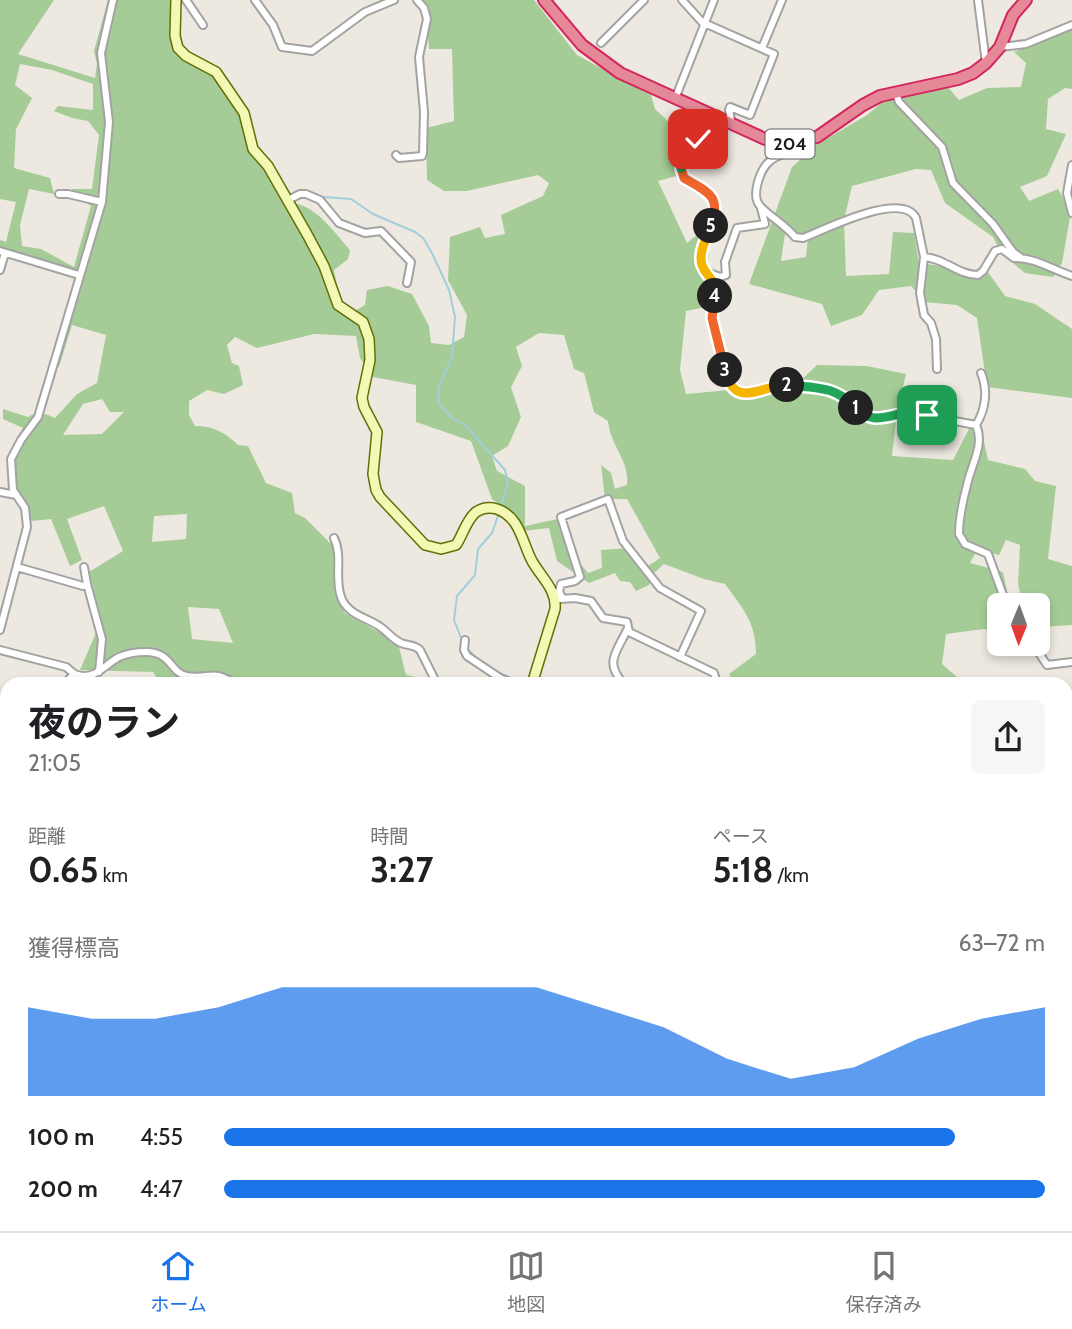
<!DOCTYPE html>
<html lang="ja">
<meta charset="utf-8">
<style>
:root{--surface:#fff;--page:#f6f6f6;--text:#202124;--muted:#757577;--line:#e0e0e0;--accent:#1a73e8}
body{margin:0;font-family:Cabin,"Noto Sans JP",sans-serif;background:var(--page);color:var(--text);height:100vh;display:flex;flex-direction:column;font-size:26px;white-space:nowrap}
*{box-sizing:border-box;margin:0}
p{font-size:23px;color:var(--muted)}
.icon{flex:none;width:38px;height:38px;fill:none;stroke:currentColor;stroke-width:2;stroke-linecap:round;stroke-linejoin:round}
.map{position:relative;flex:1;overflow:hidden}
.side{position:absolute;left:0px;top:677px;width:1073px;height:555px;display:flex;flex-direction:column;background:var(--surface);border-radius:21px 21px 0 0;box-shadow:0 4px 10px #0003}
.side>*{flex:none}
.needle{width:46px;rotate:181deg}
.controls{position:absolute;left:987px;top:593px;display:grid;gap:14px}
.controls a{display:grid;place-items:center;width:63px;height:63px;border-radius:10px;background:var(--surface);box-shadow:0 4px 10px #0003;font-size:35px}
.pin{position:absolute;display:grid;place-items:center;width:60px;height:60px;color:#fff;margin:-30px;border-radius:14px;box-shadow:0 4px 10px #0006}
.km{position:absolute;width:35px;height:35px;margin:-18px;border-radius:50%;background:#222;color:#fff;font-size:19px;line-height:35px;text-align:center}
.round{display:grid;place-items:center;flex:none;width:74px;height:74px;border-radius:10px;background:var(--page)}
.summary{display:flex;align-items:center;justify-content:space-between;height:119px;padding:0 28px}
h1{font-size:38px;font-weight:700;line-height:52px}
.figures{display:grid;grid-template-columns:repeat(3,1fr);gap:10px;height:119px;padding:7px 28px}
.figures div{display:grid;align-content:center}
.figures b{font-size:35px;font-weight:700}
.figures small{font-size:19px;font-weight:400}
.figures p{font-size:19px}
.chart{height:196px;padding:14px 28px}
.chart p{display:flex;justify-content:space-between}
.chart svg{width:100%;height:126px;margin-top:7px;fill:var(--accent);opacity:.7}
ul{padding:0 28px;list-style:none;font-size:23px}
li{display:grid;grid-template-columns:112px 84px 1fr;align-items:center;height:52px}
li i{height:18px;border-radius:9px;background:var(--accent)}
.tabs{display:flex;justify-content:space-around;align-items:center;height:98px;border-top:2px solid var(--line);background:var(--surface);font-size:19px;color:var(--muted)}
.tabs a{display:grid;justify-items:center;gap:4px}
.tabs .on{color:var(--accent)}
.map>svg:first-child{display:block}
.forest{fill:#a5cc96;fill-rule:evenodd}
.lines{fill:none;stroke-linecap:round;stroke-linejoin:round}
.stream{stroke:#a2cddb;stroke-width:2}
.street-casing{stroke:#a3a3a3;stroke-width:10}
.secondary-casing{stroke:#627006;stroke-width:12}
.highway-casing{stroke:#d4255e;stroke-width:14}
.street{stroke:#fff;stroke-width:6}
.secondary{stroke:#f3f8b4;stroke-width:9}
.highway{stroke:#e58998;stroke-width:10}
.split-1-casing{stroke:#fff;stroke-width:14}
.split-2-casing{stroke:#fff;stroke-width:14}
.split-3-casing{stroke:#fff;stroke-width:14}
.split-4-casing{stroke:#fff;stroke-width:14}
.split-5-casing{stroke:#fff;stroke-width:14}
.split-6-casing{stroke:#fff;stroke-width:14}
.split-7-casing{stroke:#fff;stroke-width:14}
.split-1{stroke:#22a559;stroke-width:9}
.split-2{stroke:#22a559;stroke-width:9}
.split-3{stroke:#f5b400;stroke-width:9}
.split-4{stroke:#f0652b;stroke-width:9}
.split-5{stroke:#f5b400;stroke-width:9}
.split-6{stroke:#f0652b;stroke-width:9}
.split-7{stroke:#22a559;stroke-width:9}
.labels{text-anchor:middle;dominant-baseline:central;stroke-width:7;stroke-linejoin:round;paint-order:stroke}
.shield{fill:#fff;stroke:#606060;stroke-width:2}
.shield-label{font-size:18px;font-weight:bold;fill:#1c1c1c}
</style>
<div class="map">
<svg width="1072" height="1231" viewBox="0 0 1072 1231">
<rect width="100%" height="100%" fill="#ede9e1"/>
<path class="forest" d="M0,0h54l-36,54 77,24 2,-14 -3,-13 14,-51h64v41l38,29 29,43 8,36 20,25 17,29c29,-3 49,28 66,47l-2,9 -14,11 6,29 15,12 10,-6 2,-15 21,-4 24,8 17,32 2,17 18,2 15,-8 3,-22 -19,-35 2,-43 30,-10 5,11 20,-4 -4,-19 42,-19 6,-13 -11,-8 -71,16h-23l-17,-11 -1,-52 28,-7 -2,-72h-23l-3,-37 -10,-12h118l43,55 74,40 4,14 35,33 -14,34 -18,5 29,62 23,-19 -4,83 -20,4 -6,59 6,24 43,-4 19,8 46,-11 23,-22 50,1 39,8 -9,39 -5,43 61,4 16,-31 11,-6 8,37 37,9 10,12 21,5 -8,73 24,7v59l-31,2 -3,-2v-19l-15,-1 -5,-21 2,-39 -14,-5 -7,15 -22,-5 -7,13 33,9 7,33 -11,1v27l-15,-4 -38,5 -4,30 15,13 58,7h-280l-6,-10 27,-20c0,-32 -13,-45 -31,-70l-21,-5 -40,-15 -10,9 -5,12 -13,6 -6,-9 -10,-1 -5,-8 -26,10 -32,-22 -8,-33 -26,3 -14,-19 -17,-13 -21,-58 -55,-19v-37l-43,-8 -13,-19 -4,-22 -42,-2 -57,14 -22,-11 -8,8 5,18 7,3 4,19 -19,9 -17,-4 -18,11v14l6,11c18,0 30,6 43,19l10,1 18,37 26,10 3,20 10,5 28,28 2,47 10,20 53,30 8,32 24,5 6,4h-275l-8,-12 -73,-2 21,-49 -12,-49 34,-21 -19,-45 -37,13 15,41 -12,6 -19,-47 -19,2 -24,-36 1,-32 14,-25 -20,-9v-10l25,8c10,-7 16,-4 27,1l22,-24 20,-11 9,-48 -34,-10 -13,42h-4l26,-91 -69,-22 -12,4v-18l6,2 10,-40 -16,-3zM20,64l32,6 41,14v26l-35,-4 -4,5 18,7 16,3 11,14 -7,54h-20l-1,5 20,12 -17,61 -33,-18 -19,-3 -2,-21 9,-36 25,5 -4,-16 -36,-10 2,-39 16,-31 -17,-13zM539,333l25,2 10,34 10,4 10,39 14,9c2,24 22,40 19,64l-12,4 -4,-16 -10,-8 4,34h22l33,59 -12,8 -10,-2 -9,-16 -28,2 1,18 -14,5 -16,-19 -14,-35 -33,7v-40l-28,-15 -5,-15 16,-10 13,-29 -10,-30 11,-21 -6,-19zM102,399l8,13h14l-22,22 -39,1 20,-31zM187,514l-1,25 -34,3 2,-26zM188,607l31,2 14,34 -41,-4z
M1072,29v60l-7,-1 -17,11 -2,30 20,5 -19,42 -27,11 9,14 29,-12 13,23 -9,51 -9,14 -28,-4 -24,-20 -8,-16 -48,-34 -14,-33 -15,-1 -64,17 -8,34 2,56 43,-2 4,-42 21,1 5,30 69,9 17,24 30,8 37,25v69l-85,-11 -10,-69 -20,-13 -32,-3 -14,-16 -32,4 -17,25 -31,11 -9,-22 -73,-20 43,-117 26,-23 49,-29 24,-20 56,-9 12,14 28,-12 34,-1 5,-24 -12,-11zM786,227l22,11 -2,19 -25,4z
M1066,695l6,2v185l-6,3z
M7,765v166l-7,1v-163z
M7,980v114l-7,-9v-98z
M1072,1075v156h-95v-6h89v-132z
M106,1225h370l-1,6h-371z"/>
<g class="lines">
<path class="stream" d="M324,197l27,2 22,15 42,18 8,6 9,15 17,37 6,27 -3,40 -13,30v16l13,15 14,8 39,44 3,13 -7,25
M463,643l-9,-23 3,-24 18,-21 3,-26 14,-16 7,-20
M466,647l11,12
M481,662l31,18"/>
<defs>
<path id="street" d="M186,0l17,25
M255,0l18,25 9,22 30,4 53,-39 29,-12
M682,0l20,22 72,32 -24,61 -20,-8 -1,3 3,15
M978,0l8,63
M601,43l43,-43
M1000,47l26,-3 46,-19
M762,48l20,-48
M896,93l3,9 43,45 11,36 40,41 20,28 8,6
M675,99l39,-99
M700,110l-3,36 -15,18 -1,10c6,9 19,12 27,20 18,16 -4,44 -7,63l1,8 12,15 1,6 -3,32 14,58 15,17 11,1 27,-9 42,2 21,9 19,17 13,6h9l29,-6 64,12c9,20 -5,40 -9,60 -4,15 -8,33 -8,49l6,10 23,10 19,52
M791,144c-4,12 -13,10 -21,17 -10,8 -20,36 -9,46 11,11 24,18 34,30l8,1c21,-8 99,-48 113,-20l8,39c20,1 34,18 54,18l5,-4 12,-20 7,-2 12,9c20,-1 39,12 58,18
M396,155l3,3 23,-2 1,-3 1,-41 -5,-55 8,-38 -3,-11 -7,-8
M1072,165l-5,28 5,20
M59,194h9l34,8
M288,200l12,-6h6l14,6 19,23 26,10 16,-2 30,31 -4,21
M0,251l79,24
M924,257l-4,36 4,22 7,8 5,16 1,30
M0,270l5,-17
M707,272l13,5 6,-2 -1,-13 12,-34 28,-4 -4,-16
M976,425c10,-16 12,-35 5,-52
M0,492l16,3
M334,538c9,18 0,40 7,59 6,17 24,20 38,29 8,5 13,13 22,17 7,3 13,1 19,7l17,34
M17,567l66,19 4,-2 -3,-17
M87,584l15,55 -3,33
M562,598l-3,-7 2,-7 14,-3 5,-4 -19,-60 47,-18 15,42 37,47 41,23 -21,46
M560,599l15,-1 16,3 12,17 24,4 2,10 85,41 2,7 -4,4
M0,630l27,-103 -2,-19 -12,-18 -2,-31 10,-19 17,-23 64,-215 7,-80 -8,-69 12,-53
M465,640l-1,10 3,6 33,22 15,6
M1014,644l23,6 10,15 25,-3
M0,650l66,17c3,2 5,5 9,7 19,8 30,-10 44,-17 9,-4 18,-5 27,-5 26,0 24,21 41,24 21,4 27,-8 47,8
M64,684l10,-10
M624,684c-20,-21 -8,-31 3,-54
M1066,1064l6,1
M0,1194l7,-1
M394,1225l3,6
M701,1231v-3l8,-1 12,4"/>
<path id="secondary" d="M176,0l-1,36 3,12 8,8 30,16 28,41 9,36 15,17 40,70 16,30 14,39 25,17 6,17 1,21 -8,38 2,9 13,25 -4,42 3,16 4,7 45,48 16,4 15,-4c7,-10 10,-25 20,-33 6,-4 14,-5 21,-3 23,8 25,33 35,52 9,16 25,29 23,48l-23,75
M798,1225l1,6"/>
<path id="highway" d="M544,0l38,45 38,28 145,66 26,5 26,-7 46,-32 17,-9 78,-17 15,-6 13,-10 14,-16 13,-32 13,-15"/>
</defs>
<use href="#street" class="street-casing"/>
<use href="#secondary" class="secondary-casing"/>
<use href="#highway" class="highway-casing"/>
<use href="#street" class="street"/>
<use href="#secondary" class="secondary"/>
<use href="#highway" class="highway"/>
</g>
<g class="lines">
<defs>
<path id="split-1" d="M856,408c15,16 29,9 48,5 8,-1 15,1 23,2"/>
<path id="split-2" d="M787,385c27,3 48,0 69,23"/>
<path id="split-3" d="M725,370c10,41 36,15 62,15"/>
<path id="split-4" d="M715,296l-3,22 13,52"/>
<path id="split-5" d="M711,226c-4,11 -13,27 -9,39 5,14 13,10 13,31"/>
<path id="split-6" d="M681,168l3,10c24,14 38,18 27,48"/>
<path id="split-7" d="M681,168l16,-22 1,-7"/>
</defs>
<use href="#split-1" class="split-1-casing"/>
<use href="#split-2" class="split-2-casing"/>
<use href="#split-3" class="split-3-casing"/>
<use href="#split-4" class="split-4-casing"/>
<use href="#split-5" class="split-5-casing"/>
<use href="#split-6" class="split-6-casing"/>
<use href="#split-7" class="split-7-casing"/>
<use href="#split-1" class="split-1"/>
<use href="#split-2" class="split-2"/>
<use href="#split-3" class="split-3"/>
<use href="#split-4" class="split-4"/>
<use href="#split-5" class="split-5"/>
<use href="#split-6" class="split-6"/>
<use href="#split-7" class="split-7"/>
</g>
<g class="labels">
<rect class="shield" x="765.5" y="129.5" width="49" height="29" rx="5"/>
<g class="shield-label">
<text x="790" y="144">204</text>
</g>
</g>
</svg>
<div class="controls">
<a><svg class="needle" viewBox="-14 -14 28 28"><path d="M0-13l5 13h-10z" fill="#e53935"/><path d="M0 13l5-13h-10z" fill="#757577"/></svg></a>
</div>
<div class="pin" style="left:927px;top:415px;background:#1e9e55"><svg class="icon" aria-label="arrive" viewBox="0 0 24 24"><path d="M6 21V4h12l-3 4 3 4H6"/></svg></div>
<div class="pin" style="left:698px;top:139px;background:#d93025"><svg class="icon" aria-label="check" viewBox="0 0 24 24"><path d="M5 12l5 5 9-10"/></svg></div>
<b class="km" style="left:856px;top:408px">1</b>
<b class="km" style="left:787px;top:385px">2</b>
<b class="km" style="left:725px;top:370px">3</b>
<b class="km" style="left:715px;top:296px">4</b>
<b class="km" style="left:711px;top:226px">5</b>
<section class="side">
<div class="summary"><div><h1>夜のラン</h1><p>21:05</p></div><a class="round"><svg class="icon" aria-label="share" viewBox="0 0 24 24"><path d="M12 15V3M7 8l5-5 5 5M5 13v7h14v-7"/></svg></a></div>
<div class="figures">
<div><p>距離</p><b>0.65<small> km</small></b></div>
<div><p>時間</p><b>3:27</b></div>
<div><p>ペース</p><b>5:18<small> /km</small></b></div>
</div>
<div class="chart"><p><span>獲得標高</span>63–72 m</p>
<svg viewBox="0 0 160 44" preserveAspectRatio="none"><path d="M0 44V13L10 17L20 17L30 13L40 6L50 6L60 6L70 6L80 6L90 13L100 20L110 31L120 38L130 34L140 24L150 17L160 13V44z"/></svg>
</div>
<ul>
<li><b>100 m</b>4:55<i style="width:89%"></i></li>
<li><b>200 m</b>4:47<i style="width:100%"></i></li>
</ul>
</section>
</div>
<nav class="tabs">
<a class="on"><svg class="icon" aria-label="home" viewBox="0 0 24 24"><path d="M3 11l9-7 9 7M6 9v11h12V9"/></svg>ホーム</a>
<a><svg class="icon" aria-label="map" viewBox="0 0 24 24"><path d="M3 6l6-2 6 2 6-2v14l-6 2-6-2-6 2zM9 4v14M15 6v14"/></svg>地図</a>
<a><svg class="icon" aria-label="saved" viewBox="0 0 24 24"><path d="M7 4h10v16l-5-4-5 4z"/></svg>保存済み</a>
</nav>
